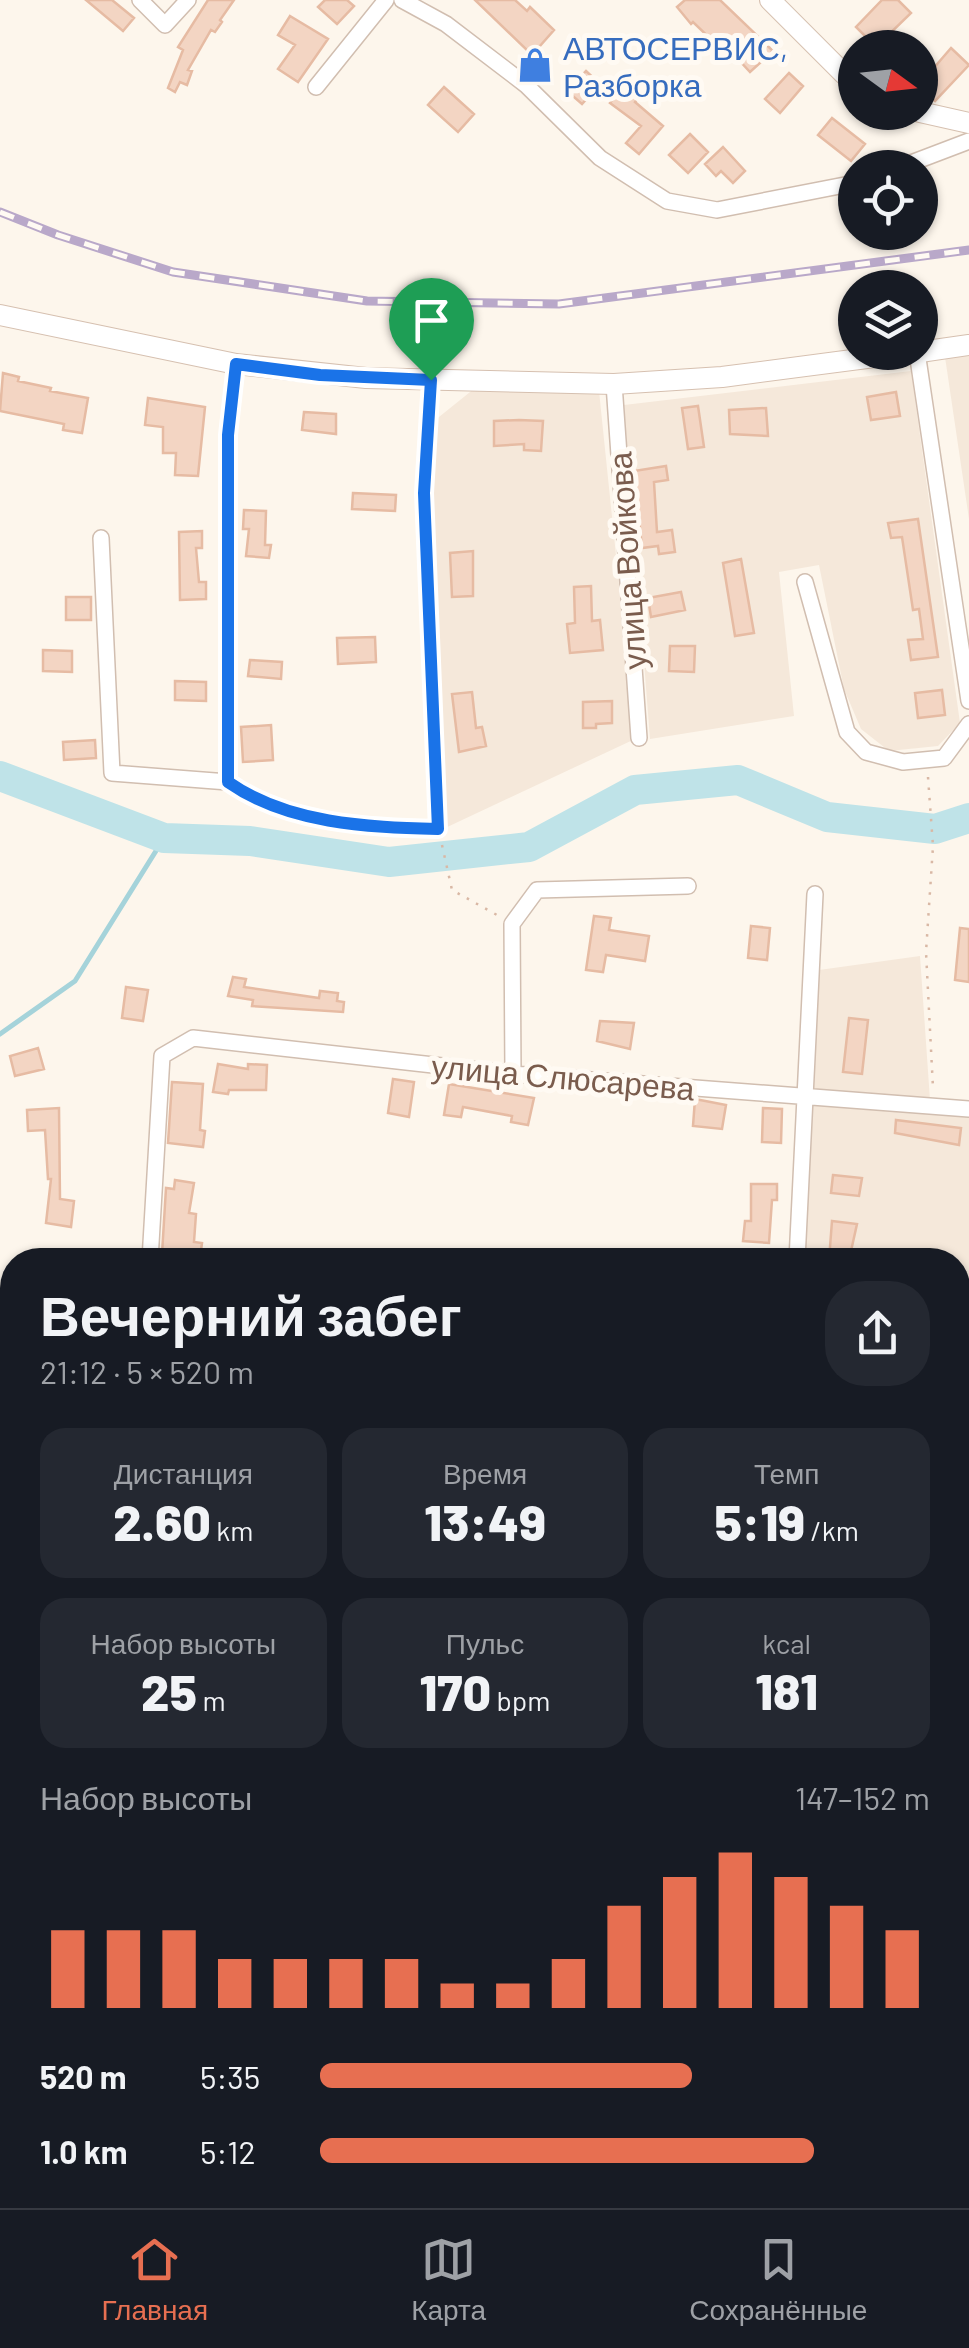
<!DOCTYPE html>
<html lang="ru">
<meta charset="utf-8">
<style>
:root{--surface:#171b24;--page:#242831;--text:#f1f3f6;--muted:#9ea1a6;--line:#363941;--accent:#e76f51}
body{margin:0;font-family:Barlow,sans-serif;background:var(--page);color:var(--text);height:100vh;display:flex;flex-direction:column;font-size:38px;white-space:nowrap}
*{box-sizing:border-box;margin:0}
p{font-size:32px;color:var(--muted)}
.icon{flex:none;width:55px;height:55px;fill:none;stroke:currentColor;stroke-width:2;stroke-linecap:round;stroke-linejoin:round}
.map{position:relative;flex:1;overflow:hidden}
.side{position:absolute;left:0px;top:1248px;width:970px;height:962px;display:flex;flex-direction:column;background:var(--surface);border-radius:40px 40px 0 0;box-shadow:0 2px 8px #0004}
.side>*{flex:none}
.needle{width:65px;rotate:105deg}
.tools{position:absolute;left:838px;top:30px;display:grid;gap:20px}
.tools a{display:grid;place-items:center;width:100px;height:100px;border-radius:50%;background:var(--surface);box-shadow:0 2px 8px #0004;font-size:50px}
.pin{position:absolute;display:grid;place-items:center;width:85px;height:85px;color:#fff;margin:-102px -42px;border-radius:50% 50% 50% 0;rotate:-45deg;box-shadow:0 0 10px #0007}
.pin .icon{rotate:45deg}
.round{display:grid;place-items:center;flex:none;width:105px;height:105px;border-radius:40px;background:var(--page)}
.headline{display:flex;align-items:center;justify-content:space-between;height:170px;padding:0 40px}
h1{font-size:55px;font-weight:800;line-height:75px}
.figures{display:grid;grid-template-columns:repeat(3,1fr);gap:15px;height:170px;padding:10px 40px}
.figures div{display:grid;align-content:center;border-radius:25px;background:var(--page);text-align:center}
.figures b{font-size:50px;font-weight:800}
.figures small{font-size:28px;font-weight:400}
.figures p{font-size:28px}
.chart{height:280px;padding:20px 40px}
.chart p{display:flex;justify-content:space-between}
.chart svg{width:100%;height:180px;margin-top:10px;stroke:var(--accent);stroke-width:6}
ul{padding:0 40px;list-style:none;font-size:32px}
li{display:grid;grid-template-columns:160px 120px 1fr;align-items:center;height:75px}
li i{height:25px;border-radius:12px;background:var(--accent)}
.dock{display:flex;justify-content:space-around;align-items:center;height:140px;border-top:2px solid var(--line);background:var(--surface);font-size:28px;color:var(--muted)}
.dock a{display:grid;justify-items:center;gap:5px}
.dock .selected{color:var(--accent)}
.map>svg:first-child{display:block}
.residential{fill:#f5e8da}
.industrial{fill:#efe9e4}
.education{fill:#f3e8fa}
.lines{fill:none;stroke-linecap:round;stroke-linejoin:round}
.stream{stroke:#a5d3da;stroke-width:5}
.river{stroke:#bfe3e8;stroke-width:30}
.building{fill:#f3d5c3;stroke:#e6bba3;stroke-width:2.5}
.lane-casing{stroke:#d1beb0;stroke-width:10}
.street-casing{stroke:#d1beb0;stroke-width:18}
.secondary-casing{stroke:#d6c0b0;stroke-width:22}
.path{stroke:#d9b8a5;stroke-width:2.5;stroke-dasharray:2.5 8;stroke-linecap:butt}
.lane{stroke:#fff;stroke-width:8}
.street{stroke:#fff;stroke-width:15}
.secondary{stroke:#fff;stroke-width:20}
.rail-casing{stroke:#b9a8c9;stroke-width:9}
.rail{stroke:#fffaf3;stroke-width:5;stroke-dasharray:15;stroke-linecap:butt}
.route-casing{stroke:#fff;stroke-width:20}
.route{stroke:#1a73e8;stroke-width:12}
.labels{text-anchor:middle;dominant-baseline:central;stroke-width:10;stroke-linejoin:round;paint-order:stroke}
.shop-label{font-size:32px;fill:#366cbe;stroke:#fffaf3;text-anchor:start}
.street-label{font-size:32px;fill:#7a5c4d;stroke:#fffaf3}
</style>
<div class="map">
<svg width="969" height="2208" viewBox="0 0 969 2208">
<rect width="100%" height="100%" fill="#fdf6ec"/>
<path class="residential" d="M969,354v165l-24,-162z
M911,371l49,352 -22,23 -49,5 -28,-22 -17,-40 -25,-124 -40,7 15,144 -144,23 -26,-334z
M480,384l119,7 36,348 -192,90 -15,-393 6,-15z
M920,956l10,144 -117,-10 6,-120z
M809,1102l160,12v299l-11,-1v-152h-157z
M958,1700l11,1v232l-11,-1z
M12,1902v242l-12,2v-241z
M12,2151v47h76l1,10h-89v-55z
M98,2198h165l-1,10h-163z"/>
<path class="industrial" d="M958,2045l11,1v162h-679l1,-10h667z"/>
<path class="education" d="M958,1426l11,1v238h-11z"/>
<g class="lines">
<path class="stream" d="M0,1034l75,-53 89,-143"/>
<path class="river" d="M0,776l164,62 86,3 139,21 140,-15 106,-57 103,-10 89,37 108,12 34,-11"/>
</g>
<path class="building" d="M86,0h26l22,18 -11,13z
M208,0h26l-14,20 2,2 -7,10 -4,-2 -23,40 4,1 -5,14 -7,-3 -5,10 -7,-4 15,-38 -5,-3z
M325,0h22l7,6 -17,18 -19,-17z
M475,0h40l12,11 3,-4 24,23 -22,25z
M685,0h35l53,51 -23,21 -26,-28 -4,4 -27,-26 -2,2 -14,-17z
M882,0h16l13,13 -35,34 -20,-20z
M290,16l38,23 -30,43 -20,-13 17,-24 -17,-10z
M951,48l18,17 -34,36 -15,-12v-5z
M586,71l14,13 -18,20 -15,-13z
M789,73l14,13 -23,27 -15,-14z
M629,77l16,12 -10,13 28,24 -24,28 -13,-11 15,-17 -31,-23z
M444,87l30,27 -16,18 -30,-27z
M832,118l33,26 -14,17 -33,-26z
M690,134l18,18 -20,21 -19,-18z
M723,147l22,24 -12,12 -12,-12 -5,5 -11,-12z
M3,373l16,4 -1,4 33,7 -1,3 38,7 -6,35 -19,-3 1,-6 -64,-13z
M896,392l4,24 -29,4 -4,-23z
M148,398l57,9 -7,69 -23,-1 1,-22h-13v-26l-18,-2z
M698,406l6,41 -16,2 -6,-41z
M766,408l2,28 -38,-2 -1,-24z
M304,412l32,2v20l-34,-4z
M519,420l24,1 -2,30 -17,-1v-6l-30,2v-25z
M666,466l2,14 -14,2 3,50 15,-2 3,22 -16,2 -1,-8 -16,2 -8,-77z
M353,493l43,2 -1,16 -43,-2z
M244,510l22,1 -1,34h6l-2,13 -23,-2 3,-27h-6z
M918,519l20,138 -27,3 -3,-20 15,-1 -4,-30 -6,1 -11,-73 -11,1 -3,-15z
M202,531v17h-6l3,34h7v17l-26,1 -1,-68z
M473,551v45l-21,1 -2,-44z
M741,559l13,74 -19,3 -12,-73z
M591,586l1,35 8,-1 3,30 -33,3 -3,-29 8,-1 -1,-36z
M681,592l4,18 -34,7 -3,-19z
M66,597h25v23h-25z
M375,637l1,25 -38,2 -1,-26z
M670,646h25l-1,26 -25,-1z
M43,650l29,1v21l-29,-1z
M250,660l32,2 -1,17 -33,-3z
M175,681l31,1v19l-31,-1z
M942,690l3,25 -27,3 -3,-25z
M472,692l4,36 6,-1 4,19 -27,6 -7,-58z
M612,701v22l-16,1v4h-13v-26z
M271,725l2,35 -30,2 -2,-35z
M95,740l1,18 -32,2 -1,-18z
M594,916l17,2 -2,12 40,6 -4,25 -39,-6 -3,17 -17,-2z
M751,926l19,2 -3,32 -19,-2z
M960,928l9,1v53l-14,-2z
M233,977l13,2 -2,8 75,11 1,-7 18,2 -1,8 7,1 -1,10 -91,-6 1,-6 -25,-4z
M126,987l22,3 -5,31 -21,-3z
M849,1018l19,2 -6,54 -19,-2z
M600,1021l34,2 -4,26 -33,-8z
M38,1048l6,21 -29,7 -5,-20z
M218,1064l30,5v-5l19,1 -1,25h-37l-1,4 -15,-2z
M393,1079l21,3 -5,35 -21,-4z
M172,1082l31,2 -3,46 5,1 -2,16 -35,-4z
M449,1084l85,14 -6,27 -17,-3 1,-6 -49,-9 -2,10 -17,-2z
M695,1099l31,6 -4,24 -29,-3z
M59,1108l1,91 14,2 -3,26 -25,-4 5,-44h-3l-3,-49 -17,1 -1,-21z
M763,1108l19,1 -1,34 -19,-1z
M896,1120l65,8 -2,17 -64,-12z
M833,1175l29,3 -3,18 -28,-3z
M175,1180l19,3 -5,30 7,1 -2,28 8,1 -2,15 -38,-4 4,-66 8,1z
M751,1184h26v16h-5l-3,43 -26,-2 2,-20h6z
M832,1221l25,3 -8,36h-20z"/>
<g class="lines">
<defs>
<path id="lane" d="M228,782c60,42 138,45 210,47
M573,2198l10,10
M831,2208l4,-10"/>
<path id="street" d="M140,0l25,25 23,-25
M402,0l44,24 80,61 74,73 67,43 50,9 138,-27
M316,87l70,-87
M898,168l71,-27
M917,352l52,349
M431,380l-7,113 14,336
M614,384l25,354
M101,538l11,235 116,9v-347l8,-71
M805,582l42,150 19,20 37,10 41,-4 25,-34
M513,1074l-1,-150 25,-34 151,-4
M150,1260l12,-204 31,-18 320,36 456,35
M797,1260l18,-366
M0,1323l12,2
M958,1415l11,1
M958,1689l11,1
M0,2148l12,-2
M95,2198l1,10
M266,2208v-10"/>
<path id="secondary" d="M770,0l74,74 11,7
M920,112l49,11
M0,315l236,49 130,14 248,6 108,-7 191,-25
M920,352l49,-7
M0,1901l12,-4
M958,1942h11"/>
</defs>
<use href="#lane" class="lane-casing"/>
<use href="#street" class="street-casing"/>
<use href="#secondary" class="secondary-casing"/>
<path class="path" d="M928,777l5,69 -7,106 7,136
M442,845l10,45 45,25"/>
<use href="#lane" class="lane"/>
<use href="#street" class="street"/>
<use href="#secondary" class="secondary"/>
<defs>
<path id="rail" d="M0,212l58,23 115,37 194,29 192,3 410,-54"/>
</defs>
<use href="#rail" class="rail-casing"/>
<use href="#rail" class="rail"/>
</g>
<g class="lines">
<defs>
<path id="route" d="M236,364l84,11 111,5 -7,113 14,336c-72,-2 -150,-5 -210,-47v-347z"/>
</defs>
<use href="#route" class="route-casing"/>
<use href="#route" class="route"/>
</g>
<defs>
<symbol id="shop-bare" viewBox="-9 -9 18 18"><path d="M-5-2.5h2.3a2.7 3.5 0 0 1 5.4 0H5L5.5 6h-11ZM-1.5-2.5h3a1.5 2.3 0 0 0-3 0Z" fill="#3f7fe0" stroke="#fffaf3" stroke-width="2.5" paint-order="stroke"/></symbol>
</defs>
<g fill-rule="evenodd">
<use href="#shop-bare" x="510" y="40" width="50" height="50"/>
</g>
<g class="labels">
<g class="shop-label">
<text x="563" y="47">АВТОСЕРВИС,<tspan x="563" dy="37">Разборка</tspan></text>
</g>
<g class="street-label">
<text transform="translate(626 561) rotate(-94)">улица Войкова</text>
<text transform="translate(563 1076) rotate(5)">улица Слюсарева</text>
</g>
</g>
</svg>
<div class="tools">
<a><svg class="needle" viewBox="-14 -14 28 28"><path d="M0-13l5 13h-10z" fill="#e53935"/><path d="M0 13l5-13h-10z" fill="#9ea1a6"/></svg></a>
<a><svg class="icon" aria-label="locate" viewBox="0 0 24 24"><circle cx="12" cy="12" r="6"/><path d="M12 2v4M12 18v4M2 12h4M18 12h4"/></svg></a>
<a><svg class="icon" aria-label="layers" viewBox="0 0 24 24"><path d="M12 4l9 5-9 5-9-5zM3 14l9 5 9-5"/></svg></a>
</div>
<div class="pin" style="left:431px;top:380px;background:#1e9e55"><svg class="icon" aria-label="arrive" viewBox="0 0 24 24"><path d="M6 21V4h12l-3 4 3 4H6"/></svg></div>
<section class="side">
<div class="headline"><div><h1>Вечерний забег</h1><p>21:12 · 5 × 520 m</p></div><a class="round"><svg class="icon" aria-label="share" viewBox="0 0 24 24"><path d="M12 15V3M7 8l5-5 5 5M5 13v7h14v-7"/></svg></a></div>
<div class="figures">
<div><p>Дистанция</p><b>2.60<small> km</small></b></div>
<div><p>Время</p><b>13:49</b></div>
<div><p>Темп</p><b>5:19<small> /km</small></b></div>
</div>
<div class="figures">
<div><p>Набор высоты</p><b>25<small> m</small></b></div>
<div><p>Пульс</p><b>170<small> bpm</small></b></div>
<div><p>kcal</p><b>181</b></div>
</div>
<div class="chart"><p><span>Набор высоты</span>147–152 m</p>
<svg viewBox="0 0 160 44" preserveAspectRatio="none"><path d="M5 44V25M15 44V25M25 44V25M35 44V32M45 44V32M55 44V32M65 44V32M75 44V38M85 44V38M95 44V32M105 44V19M115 44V12M125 44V6M135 44V12M145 44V19M155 44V25"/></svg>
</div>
<ul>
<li><b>520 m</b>5:35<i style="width:61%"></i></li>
<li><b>1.0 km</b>5:12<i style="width:81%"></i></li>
</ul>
</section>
</div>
<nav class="dock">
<a class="selected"><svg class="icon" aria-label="home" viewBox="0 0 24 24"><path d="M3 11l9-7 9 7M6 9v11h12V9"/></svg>Главная</a>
<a><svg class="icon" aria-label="map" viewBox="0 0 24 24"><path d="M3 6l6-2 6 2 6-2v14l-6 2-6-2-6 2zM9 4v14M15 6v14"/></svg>Карта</a>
<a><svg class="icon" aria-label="saved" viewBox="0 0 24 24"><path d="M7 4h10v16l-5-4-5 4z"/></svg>Сохранённые</a>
</nav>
